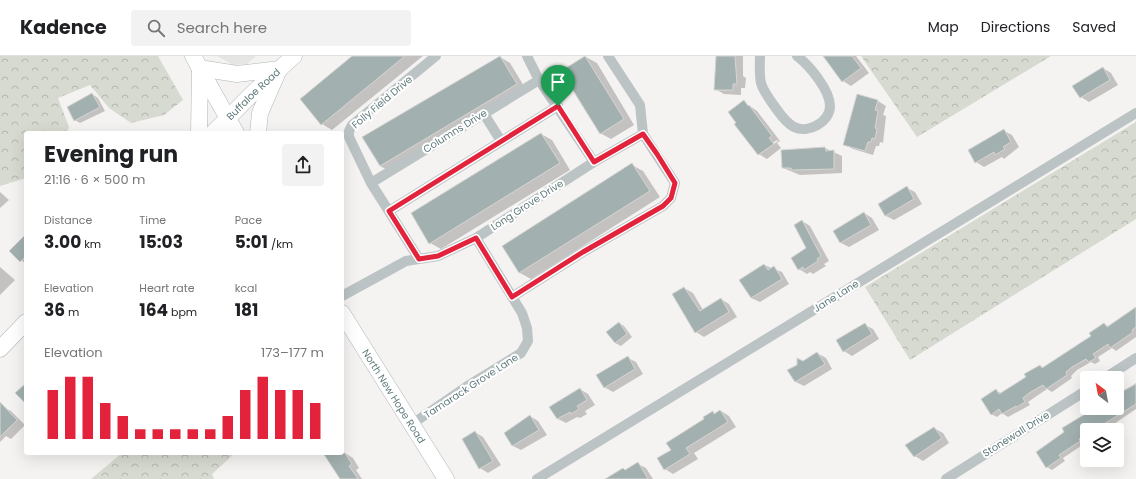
<!DOCTYPE html>
<meta charset="utf-8">
<style>
:root{--surface:#fff;--page:#f2f2f2;--text:#202124;--muted:#757577;--line:#e0e0e0;--accent:#e3223c}
body{margin:0;font-family:Poppins,sans-serif;background:var(--page);color:var(--text);height:100vh;display:flex;flex-direction:column;font-size:15px;white-space:nowrap}
*{box-sizing:border-box;margin:0}
p{font-size:13px;color:var(--muted)}
.icon{flex:none;width:22px;height:22px;fill:none;stroke:currentColor;stroke-width:2;stroke-linecap:round;stroke-linejoin:round}
.map{position:relative;flex:1;overflow:hidden}
.details{position:absolute;left:24px;top:75px;width:320px;height:324px;display:flex;flex-direction:column;background:var(--surface);border-radius:4px;box-shadow:0 4px 16px #0002}
.details>*{flex:none}
.needle{width:26px;rotate:328deg}
.buttons{position:absolute;left:1080px;top:315px;display:grid;gap:8px}
.buttons a{display:grid;place-items:center;width:44px;height:44px;border-radius:4px;background:var(--surface);box-shadow:0 4px 16px #0002;font-size:20px}
.pin{position:absolute;display:grid;place-items:center;width:34px;height:34px;color:#fff;margin:-41px -17px;border-radius:50% 50% 50% 0;rotate:-45deg;box-shadow:0 0 4px #0007}
.pin .icon{rotate:45deg}
.round{display:grid;place-items:center;flex:none;width:42px;height:42px;border-radius:4px;background:var(--page)}
.headline{display:flex;align-items:center;justify-content:space-between;height:68px;padding:0 20px}
h1{font-size:22px;font-weight:700;line-height:30px}
.metrics{display:grid;grid-template-columns:repeat(3,1fr);gap:6px;height:68px;padding:4px 20px}
.metrics div{display:grid;align-content:center}
.metrics b{font-size:17px;font-weight:700}
.metrics small{font-size:11px;font-weight:400}
.metrics p{font-size:11px}
.chart{height:112px;padding:8px 20px}
.chart p{display:flex;justify-content:space-between}
.chart svg{width:100%;height:72px;margin-top:4px;stroke:var(--accent);stroke-width:6}
header{display:flex;align-items:center;gap:24px;box-sizing:border-box;height:56px;padding:0 20px;background:var(--surface);border-bottom:1px solid var(--line)}
header strong{font-size:19px}
nav{display:flex;gap:22px;margin-inline-start:auto;font-size:14px}
.search{width:280px;height:36px;background:var(--page);display:flex;align-items:center;gap:10px;box-sizing:border-box;padding:0 14px;border-radius:4px;color:var(--muted);font-size:15px}
.map>svg:first-child{display:block}
.built{fill:#e5e5e4}
.forest{fill:url(#forest-crowns)}
.shadow{fill:#0003;fill-rule:evenodd}
.building{fill:#a2b0b0;stroke:#d6d5d3}
.lines{fill:none;stroke-linecap:round;stroke-linejoin:round}
.primary-casing{stroke:#afb7b8;stroke-width:17}
.street{stroke:#bbc3c4;stroke-width:10}
.primary{stroke:#fff;stroke-width:16}
.route-casing{stroke:#fff;stroke-width:8}
.route{stroke:#e3223c;stroke-width:5}
.labels{text-anchor:middle;dominant-baseline:central;stroke-width:4;stroke-linejoin:round;paint-order:stroke}
.street-label{font-size:10px;fill:#5f7a7c;stroke:#fff}
</style>
<header>
<strong>Kadence</strong>
<div class="search"><svg class="icon" aria-label="search" viewBox="0 0 24 24"><circle cx="10" cy="10" r="6"/><path d="M15 15l6 6"/></svg>Search here</div>
<nav><a>Map</a><a>Directions</a><a>Saved</a></nav>
</header>
<div class="map">
<svg width="1136" height="423" viewBox="0 0 1136 423">
<defs>
<pattern id="forest-crowns" width="20" height="18" patternUnits="userSpaceOnUse"><rect width="20" height="18" fill="#d7dad0"/><path d="M2 6a3 3 0 1 1 6 0M12 15a3 3 0 1 1 6 0" fill="none" stroke="#b2b6ae"/></pattern>
</defs>
<rect width="100%" height="100%" fill="#f5f3f1"/>
<path class="built" d="M217,0h39l-9,8 -14,1z"/>
<path class="forest" d="M0,0h158l25,44 -19,15 -33,8 -22,-15 -19,-23 -32,13 11,29 -2,6h-41v45l-26,8z
M861,0h190l-134,81z
M1136,66v97l-226,141 -45,-73z
M122,397h113l-23,21 2,5h-123z"/>
<path class="shadow" d="M354,0h69l-91,74 -10,-6z
M716,0h27v20l3,2 -1,10h-4v7l-17,-1 -9,-5z
M824,0h32l13,17 -18,13 -8,-5z
M500,1l10,6 17,28 -136,81 -11,-6z
M586,1l11,6 37,62 -23,14 -11,-6 -37,-62z
M1103,12l8,5 7,12 -29,17 -8,-5z
M92,38l6,4 7,13 -25,12 -5,-3z
M878,45l8,5 -3,9 3,1 -3,27 -3,-1 -1,4h-3l-3,9 -20,-6 -8,-4z
M744,46l13,9 23,30 -3,2 4,5 -14,11 -8,-5 -22,-31zM777,84l1,1 -18,13v-2z
M1004,75l8,4 7,12 -15,12 -2,-2 -18,10 -8,-5z
M541,78l11,6 18,30 -129,79 -11,-6z
M825,92l17,8v17l-42,2 -17,-7z
M632,109l11,6 17,26 -129,82 -11,-6 -17,-27z
M907,132l8,4 7,12 -28,16 -8,-4 -7,-12z
M0,136l9,8 -9,8z
M864,157l8,5 7,12 -30,17 -8,-4 -7,-12z
M802,165l8,5 19,35 -5,3 2,2 -13,8 -3,-2 -3,2 -8,-5 9,-20z
M26,179v29l-16,-13z
M764,209l18,7 7,12 -29,18 -9,-4z
M0,211l15,13 -15,15z
M684,232l9,5 10,17 18,-11 8,5 8,13 -33,20 -8,-5z
M1136,252v29l-20,14 -4,-3 -14,9 2,4 -5,3 -4,-2 -14,8 -6,6 1,2 -20,14 -5,-3 -19,13 2,3 -22,12 -6,-4 -5,4 -6,-3 5,-24 6,4 38,-28 4,2 48,-32 13,-12 4,3z
M619,267l5,3 8,11 -11,9 -6,-3z
M865,269l8,4 6,10 -27,17 -8,-5 -7,-10z
M817,297l9,5 6,11 -28,17 -8,-4 -7,-11z
M628,302l8,4 7,12 -30,18 -9,-5z
M1136,327v26l-31,21h-18v12l-24,16 2,3 -13,9 -5,-3 18,-35 30,-24h22v-12z
M580,333l8,5 7,11 -10,6 2,3 -7,4 -3,-1 -11,6 -8,-4 -7,-12z
M3,351l8,4 14,14 -14,14 -5,-3 -6,6v-33z
M721,355l8,5 7,11 -42,26 4,6 -25,15 -8,-5 7,-19 41,-37 2,1z
M530,360l8,5 9,14 -26,15 -8,-4 -8,-13z
M934,372l9,5 6,10 -26,18 -8,-5z
M475,376l8,5 18,28 -13,8 -8,-5z
M342,395l11,7 6,10 -3,2 6,9h-21l-11,-26h12z
M638,408l8,4 7,11h-46z"/>
<path class="building" d="M352,0h53l-84,69 -21,-26z
M500,0l17,28 -137,82 -18,-29z
M585,0l39,63 -24,15 -39,-63z
M716,0h19l2,28h-4v6h-19z
M823,0h29l9,12 -19,14z
M1103,11l7,13 -30,18 -8,-12z
M92,37l8,14 -26,14 -7,-14z
M857,38l21,6 -3,10 3,1 -3,17 2,1 -2,10 -3,-1 -1,4h-3l-3,9 -22,-6z
M744,44l4,6 1,-1 23,31 -3,2 5,6 -16,11 -24,-31 2,-1 -8,-11z
M1004,73l7,13 -8,5 2,2 -10,6 -1,-3 -19,11 -7,-13z
M541,77l19,30 -131,81 -18,-31z
M825,91l1,4 8,-1v19l-43,1v-2h-9l-1,-18z
M632,107l18,28 -131,82 -17,-27z
M907,130l7,13 -29,17 -7,-12z
M864,156l7,13 -31,18 -7,-12z
M802,164l19,36 -4,3 1,2 -14,9 -1,-3 -5,3 -7,-12 15,-10 -12,-23z
M26,178v22l-6,6 -11,-11z
M764,208l4,6 6,-4 8,13 -31,19 -12,-18z
M684,231l16,24 21,-13 8,14 -34,21 -23,-39z
M1136,251v20l-4,3 1,2 -23,16 -2,-4 -15,10 3,4 -7,4 -3,-3 -14,8 -6,5 1,3 -21,14 -3,-4 -14,8 -6,5 2,4 -8,5 -1,-1 -14,8 -3,-5 -8,6 -10,-16 15,-10 3,5 27,-17 -2,-3 16,-9 2,3 49,-32 -2,-3 15,-10 3,4z
M619,266l8,12 -12,9 -9,-11z
M865,267l7,11 -29,18 -7,-12z
M817,296l8,12 -30,18 -8,-12 10,-5v-7l6,3z
M628,300l7,13 -31,19 -8,-13z
M26,327v21l-11,-11z
M1136,328v20l-42,26h-7v5l-8,4 1,2 -21,14 2,3 -15,10 -10,-16 28,-20 -2,-4 33,-20h22v-14z
M580,332l7,12 -10,6 2,3 -8,5 -1,-2 -13,7 -8,-12z
M0,346l17,18 -17,17z
M720,354l8,12 -42,26 4,6 -26,16 -7,-12 14,-8 -5,-7 38,-24 -1,-2 10,-6 1,3z
M530,359l9,15 -27,16 -8,-13z
M934,371l8,11 -28,19 -9,-12z
M475,375l18,30 -14,8 -17,-30z
M323,397h22l7,11 -3,2 9,13h-18z
M638,406l10,17h-43l18,-11 2,2z"/>
<g class="lines">
<defs>
<g id="primary">
<path d="M193,0l43,77"/>
<path d="M199,12l38,6 43,-5"/>
<path d="M199,77l1,-62"/>
<path id="s1" d="M213,77l43,-43 38,-34"/>
<path d="M258,77l2,-20 17,-39"/>
<path id="s2" d="M342,257l104,166"/>
<path d="M0,293l26,-27"/>
</g>
</defs>
<use href="#primary" class="primary-casing"/>
<path class="street" d="M527,0l12,24 55,82
M760,0c-1,27 -1,29 15,51 5,7 11,16 19,20 14,7 36,-5 36,-21 0,-16 -21,-41 -33,-50
M484,58l17,27
M371,127l168,-103
M389,155l169,-105
M419,203l-48,-76 -22,-46v-6l3,-6 84,-69
M342,240l64,-35 32,-5 38,-18 118,-76 49,-28
M512,241l71,-45 80,-46 8,-8 4,-15 -32,-49 -3,-29 -32,-49
M1105,322l31,-20
M412,368l54,-37 55,-34 7,-12 -1,-13 -5,-15 -46,-75
M537,423l599,-366
M946,423l141,-89"/>
<use href="#primary" class="primary"/>
</g>
<g class="lines">
<defs>
<path id="route" d="M558,50l36,56 49,-28 14,20 18,29 -4,15 -8,8 -80,46 -71,45 -36,-59 -38,18 -19,3 -30,-48z"/>
</defs>
<use href="#route" class="route-casing"/>
<use href="#route" class="route"/>
</g>
<g class="labels">
<g class="street-label">
<text stroke="none"><textPath href="#s1" startOffset="56">Buffaloe Road</textPath></text>
<text transform="translate(382 46) rotate(-40)">Folly Field Drive</text>
<text transform="translate(455 75) rotate(-32)">Columns Drive</text>
<text transform="translate(527 149) rotate(-33)">Long Grove Drive</text>
<text transform="translate(836 240) rotate(-32)">Jane Lane</text>
<text transform="translate(471 330) rotate(-33)">Tamarack Grove Lane</text>
<text stroke="none"><textPath href="#s2" startOffset="98">North New Hope Road</textPath></text>
<text transform="translate(1016 378) rotate(-32)">Stonewall Drive</text>
</g>
</g>
</svg>
<div class="buttons">
<a><svg class="needle" viewBox="-14 -14 28 28"><path d="M0-13l5 13h-10z" fill="#e53935"/><path d="M0 13l5-13h-10z" fill="#757577"/></svg></a>
<a><svg class="icon" aria-label="layers" viewBox="0 0 24 24"><path d="M12 4l9 5-9 5-9-5zM3 14l9 5 9-5"/></svg></a>
</div>
<div class="pin" style="left:558px;top:50px;background:#1e9e55"><svg class="icon" aria-label="arrive" viewBox="0 0 24 24"><path d="M6 21V4h12l-3 4 3 4H6"/></svg></div>
<section class="details">
<div class="headline"><div><h1>Evening run</h1><p>21:16 · 6 × 500 m</p></div><a class="round"><svg class="icon" aria-label="share" viewBox="0 0 24 24"><path d="M12 15V3M7 8l5-5 5 5M5 13v7h14v-7"/></svg></a></div>
<div class="metrics">
<div><p>Distance</p><b>3.00<small> km</small></b></div>
<div><p>Time</p><b>15:03</b></div>
<div><p>Pace</p><b>5:01<small> /km</small></b></div>
</div>
<div class="metrics">
<div><p>Elevation</p><b>36<small> m</small></b></div>
<div><p>Heart rate</p><b>164<small> bpm</small></b></div>
<div><p>kcal</p><b>181</b></div>
</div>
<div class="chart"><p><span>Elevation</span>173–177 m</p>
<svg viewBox="0 0 160 44" preserveAspectRatio="none"><path d="M5 44V14M15 44V6M25 44V6M35 44V22M45 44V30M55 44V38M65 44V38M75 44V38M85 44V38M95 44V38M105 44V30M115 44V14M125 44V6M135 44V14M145 44V14M155 44V22"/></svg>
</div>
</section>
</div>
